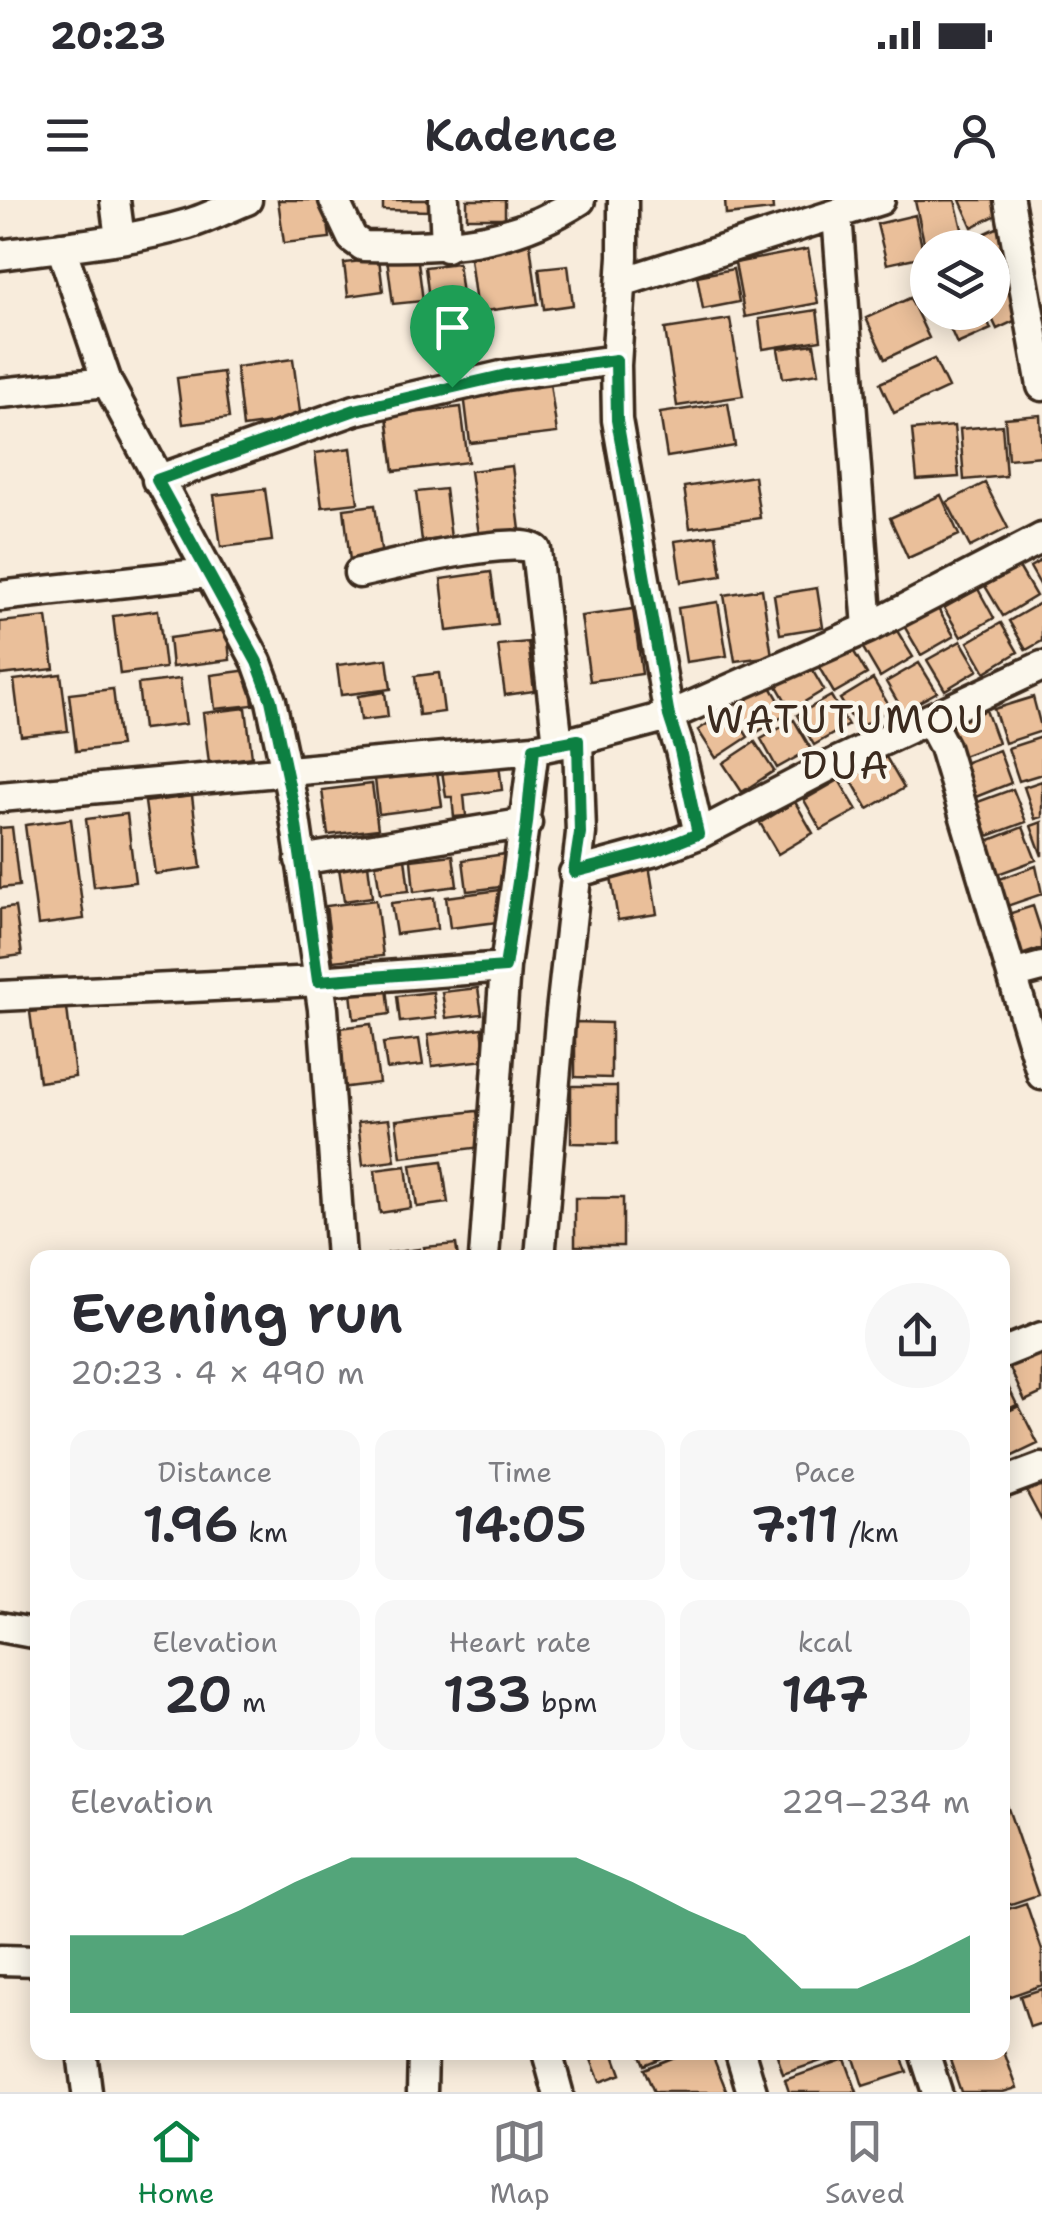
<!DOCTYPE html>
<meta charset="utf-8">
<style>
:root{--surface:#fff;--page:#f7f7f7;--text:#2b2b33;--muted:#7c7c81;--line:#e1e1e2;--accent:#0b8043}
body{margin:0;font-family:"Shantell Sans",sans-serif;background:var(--page);color:var(--text);height:100vh;display:flex;flex-direction:column;font-size:38px;white-space:nowrap}
*{box-sizing:border-box;margin:0}
p{font-size:32px;color:var(--muted)}
.icon{flex:none;width:55px;height:55px;fill:none;stroke:currentColor;stroke-width:2;stroke-linecap:round;stroke-linejoin:round}
.map{position:relative;flex:1;overflow:hidden}
.drawer{position:absolute;left:30px;top:1050px;width:980px;height:810px;display:flex;flex-direction:column;background:var(--surface);border-radius:20px;box-shadow:0 5px 25px #0003}
.drawer>*{flex:none}
.tools{position:absolute;left:910px;top:30px;display:grid;gap:20px}
.tools a{display:grid;place-items:center;width:100px;height:100px;border-radius:50%;background:var(--surface);box-shadow:0 5px 25px #0003;font-size:50px}
.pin{position:absolute;display:grid;place-items:center;width:85px;height:85px;color:#fff;margin:-102px -42px;border-radius:50% 50% 50% 0;rotate:-45deg;box-shadow:0 0 10px #0007}
.pin .icon{rotate:45deg}
.round{display:grid;place-items:center;flex:none;width:105px;height:105px;border-radius:52px;background:var(--page)}
.head{display:flex;align-items:center;justify-content:space-between;height:170px;padding:0 40px}
h1{font-size:55px;font-weight:600;line-height:75px}
.stats{display:grid;grid-template-columns:repeat(3,1fr);gap:15px;height:170px;padding:10px 40px}
.stats div{display:grid;align-content:center;border-radius:20px;background:var(--page);text-align:center}
.stats b{font-size:50px;font-weight:600}
.stats small{font-size:28px;font-weight:400}
.stats p{font-size:28px}
.chart{height:280px;padding:20px 40px}
.chart p{display:flex;justify-content:space-between}
.chart svg{width:100%;height:180px;margin-top:10px;fill:var(--accent);opacity:.7}
.status{display:flex;justify-content:space-between;align-items:center;height:70px;padding:0 50px;background:var(--surface);direction:ltr}
.status svg{height:28px;fill:currentColor}
header{display:flex;justify-content:space-between;align-items:center;height:130px;padding:0 40px;background:var(--surface);font-size:45px;font-weight:600}
.menu{display:flex;justify-content:space-around;align-items:center;height:140px;border-top:2px solid var(--line);background:var(--surface);font-size:28px;color:var(--muted)}
.menu a{display:grid;justify-items:center;gap:5px}
.menu .current{color:var(--accent)}
.map>svg:first-child{display:block}
.building{fill:#eabf9a;stroke:#3b2a1e;stroke-width:2.5}
.lines{fill:none;stroke-linecap:round;stroke-linejoin:round}
.minor-casing{stroke:#3b2a1e;stroke-width:35}
.minor{stroke:#fbf7ec;stroke-width:28}
.route-casing{stroke:#fff;stroke-width:20}
.route{stroke:#0b8043;stroke-width:12}
.labels{text-anchor:middle;dominant-baseline:central;stroke-width:9;stroke-linejoin:round;paint-order:stroke}
.quarter-label{font-size:40px;letter-spacing:2.5px;fill:#3b2a1e;stroke:#fbf7ec}
</style>
<div class="status"><b>20:23</b><svg viewBox="0 0 49 12"><path d="M0 12V9h3v3zM5 12V6h3v6zM10 12V3h3v9zM15 12V0h3v12zM26 1h20v11H26zM47 4h2v5h-2z"/></svg></div>
<header><svg class="icon" aria-label="menu" viewBox="0 0 24 24"><path d="M4 6h16M4 12h16M4 18h16"/></svg>Kadence<svg class="icon" aria-label="person" viewBox="0 0 24 24"><circle cx="12" cy="8" r="4"/><path d="M4 21q1-7 8-7t8 7"/></svg></header>
<div class="map">
<svg width="1042" height="1892" viewBox="0 0 1042 1892">
<rect width="100%" height="100%" fill="#f8ecdc"/>
<filter id="ink" filterUnits="userSpaceOnUse"><feTurbulence type="fractalNoise" baseFrequency=".01" numOctaves="2"/><feDisplacementMap in="SourceGraphic" scale="20" xChannelSelector="R" yChannelSelector="G"/><feConvolveMatrix kernelMatrix="1 2 1 2 8 2 1 2 1" color-interpolation-filters="sRGB"/></filter>
<g filter="url(#ink)">
<path class="building" d="M278,0h47l5,38 -46,5z
M383,0h49v11l-49,-1z
M467,0h38v18h-38z
M725,0h47l1,10 -47,5z
M955,0l8,33 -39,9 -9,-41z
M960,0h43l4,10 -35,17z
M915,15l9,41 -37,8 -10,-40z
M1001,26l13,29 -22,10v-17h-29l-1,-4z
M530,43l8,61 -61,8 -8,-61z
M808,49l10,54 -73,14 -10,-54z
M417,54l6,47 -30,3 -6,-46z
M379,59l4,32 -35,5 -4,-33z
M458,63l5,40 -33,4 -5,-40z
M568,65l5,40 -29,4 -5,-41z
M733,69l6,33 -36,7 -6,-33z
M1009,81l16,35 -28,13 -8,-17h3v-24z
M910,98l19,40 -44,21 -19,-41z
M817,110l4,30 -58,9 -4,-30z
M943,112h41l7,17 -34,15z
M730,119l13,77 -66,10 -12,-77z
M814,144l5,29 -36,5 -5,-29z
M293,159l8,60 -58,8 -7,-60z
M934,159l14,29 -54,25 -14,-30z
M223,172l6,46 -46,6 -6,-46z
M550,183l7,50 -87,10 -6,-49z
M728,203l7,43 -68,11 -7,-44z
M461,207l7,55 -74,9 -7,-55z
M1040,215l2,41 -34,3 -3,-41z
M1002,225l4,51 -42,4 -4,-51z
M954,226l5,51 -42,3 -5,-50z
M351,248l7,55 -36,4 -7,-54z
M512,266l8,64 -41,5 -9,-64z
M754,276l6,42 -70,10 -6,-41z
M985,283l23,45 -38,19 -23,-45z
M265,289l7,52 -51,6 -7,-52z
M445,289l6,49 -29,3 -6,-49z
M941,295l18,40 -51,23 -18,-40z
M375,305l7,52 -32,4 -6,-52z
M716,335l6,41 -41,6 -6,-41z
M1042,360v28l-12,-21z
M1019,367l17,29 -33,20 -18,-30z
M491,372l7,53 -51,6 -6,-52z
M817,388l6,39 -43,7 -6,-39z
M762,389l10,67 -37,5 -11,-66z
M978,389l16,29 -33,19 -17,-29z
M718,402l9,54 -41,6 -8,-54z
M1042,402v39l-16,9 -17,-29z
M937,407l17,29 -33,19 -17,-29z
M633,409l9,65 -52,7 -9,-65z
M158,410l7,58 -45,6 -7,-58z
M47,417l7,52 -54,6v-53z
M1001,423l17,29 -33,20 -17,-30z
M896,429l17,28 -33,20 -17,-29z
M227,430l3,30 -58,7 -3,-29z
M961,441l17,29 -33,20 -18,-30z
M528,442l6,49 -29,4 -7,-50z
M850,445l17,29 -33,19 -17,-29z
M387,459l4,30 -50,6 -4,-30z
M807,461l17,29 -33,20 -17,-29z
M919,463l18,29 -34,19 -17,-29z
M249,470l4,35 -38,4 -4,-34z
M439,473l5,39 -25,3 -4,-39z
M61,474l7,57 -47,5 -7,-56z
M180,479l6,45 -43,5 -5,-45z
M873,479l18,30 -33,19 -18,-29z
M770,485l17,29 -33,20 -17,-30z
M113,489l7,57 -44,5 -7,-57z
M385,492l3,25 -27,3 -3,-24z
M831,496l17,29 -34,20 -17,-30z
M1033,497l9,34 -37,12 -11,-34z
M246,508l6,49 -43,6 -6,-50z
M730,509l18,28 -32,21 -18,-28z
M986,510l12,33 -38,14 -13,-33z
M794,520l17,29 -34,19 -16,-29z
M1042,537v37l-23,7 -11,-33z
M755,542l19,29 -32,21 -19,-29z
M999,550l12,33 -38,15 -12,-34z
M886,557l18,31 -36,21 -18,-31z
M499,564l3,26 -38,5 2,21 -12,1 -2,-20h-6l-4,-26z
M437,571l5,35 -63,8 -4,-35z
M839,580l18,30 -36,20 -17,-30z
M1042,581v36l-7,2 -11,-32z
M372,584l6,45 -50,6 -6,-45z
M1013,589l13,33 -38,14 -13,-33z
M192,596l9,72 -46,6 -10,-72z
M795,602l18,31 -35,21 -18,-31z
M127,614l8,68 -41,5 -8,-68z
M71,619l13,100 -46,6 -13,-100z
M1042,622v34l-11,-30z
M12,627l7,59 -19,2v-60z
M1023,627l13,33 -38,14 -13,-32z
M505,654l4,32 -42,5 -4,-31z
M453,655l4,31 -43,6 -3,-32z
M405,658l4,33 -29,3 -5,-33z
M368,664l4,33 -28,4 -5,-33z
M649,665l8,49 -39,6 -8,-49z
M1036,666l6,28 -35,12 -10,-26z
M500,690l5,31 -55,7 -4,-31z
M434,698l3,31 -41,5 -5,-31z
M376,700l7,56 -50,5 -7,-55z
M1033,706l9,28v14l-27,9 -13,-41z
M15,707l7,48 -22,3v-49z
M387,788l3,26 -36,5 -3,-26z
M478,788l4,26 -36,4 -4,-26z
M433,792l3,26 -36,4 -3,-26z
M67,808l8,69 -36,5 -9,-70z
M575,822l36,1v55l-36,-1z
M371,824l8,59 -40,5 -8,-59z
M482,828l4,32 -54,6 -4,-31z
M419,839l4,26 -36,4 -4,-26z
M571,886h46v58l-46,-1z
M477,911l5,36 -81,10 -5,-37z
M389,919l6,42 -32,4 -5,-43z
M442,961l6,42 -31,4 -6,-42z
M406,966l5,42 -31,5 -5,-43z
M575,998h48v48h-48z
M456,1044l2,14h-32l-2,-11z
M420,1049l1,9h-32l-1,-5z
M1042,1146v47l-17,8 -18,-39z
M1002,1174l15,31 -15,7z
M1019,1206l19,38 -36,17v-47z
M1042,1280v41l-17,-32z
M1002,1591l36,104 -36,12z
M1026,1703l16,47v35l-40,14v-88z
M1042,1789v34l-12,4 -10,-31z
M1002,1846l15,42 -14,4h-42l-11,-32 22,-8h30z
M588,1852h25l8,22 -21,8z
M639,1852h36l-31,13z
M686,1852h25l16,40h-73l-10,-23z
M776,1852h68l1,1 -62,21z
M852,1852h48l7,20 -44,14z
M845,1859l12,33h-68l-4,-12z"/>
<g class="lines">
<defs>
<path id="minor" d="M115,0l5,39
M334,0l18,38 11,8c82,1 146,0 217,-46
M444,0l2,47
M623,0v56l-7,109 1,55 52,296 11,34 19,84
M1009,0l33,186
M837,14l31,414
M61,47l46,135 150,280 14,39 22,103 30,205 18,249
M0,55c62,-9 127,-13 188,-31 20,-6 39,-16 59,-24
M622,82l258,-82
M0,193l107,-11
M157,280l198,-70 151,-35 110,-15
M359,373c31,-7 157,-39 177,-23l22,194
M0,396l207,-23
M929,519l15,28 98,328
M0,597l534,-48 44,-9
M300,660l227,-37
M574,673l81,-22 44,-17 138,-72 205,-96
M1012,775l30,-8
M0,796l318,-15 187,-14
M484,1058l21,-291 29,-218
M540,1058l20,-237 21,-188 -3,-93 91,-24 199,-88 174,-90
M1002,1153l40,-16
M1002,1283l40,-15
M0,1427l38,7
M0,1760l38,1
M82,1852l5,40
M547,1852l11,40
M740,1852l12,40
M924,1852l13,40
M422,1892l1,-40"/>
</defs>
<use href="#minor" class="minor-casing"/>
<use href="#minor" class="minor"/>
</g>
</g>
<g class="lines" filter="url(#ink)">
<defs>
<path id="route" d="M616,160l1,60 52,296 11,34 18,84 -43,17 -81,21 6,-39 -2,-93 -44,8 -7,75 -22,144 -187,14 -25,-177 -22,-104 -14,-38 -100,-182 198,-70 151,-35z"/>
</defs>
<use href="#route" class="route-casing"/>
<use href="#route" class="route"/>
</g>
<g class="labels">
<g class="quarter-label">
<text x="846" y="519">WATUTUMOU<tspan x="846" dy="46">DUA</tspan></text>
</g>
</g>
</svg>
<div class="tools">
<a><svg class="icon" aria-label="layers" viewBox="0 0 24 24"><path d="M12 4l9 5-9 5-9-5zM3 14l9 5 9-5"/></svg></a>
</div>
<div class="pin" style="left:452px;top:187px;background:#1e9e55"><svg class="icon" aria-label="arrive" viewBox="0 0 24 24"><path d="M6 21V4h12l-3 4 3 4H6"/></svg></div>
<section class="drawer">
<div class="head"><div><h1>Evening run</h1><p>20:23 · 4 × 490 m</p></div><a class="round"><svg class="icon" aria-label="share" viewBox="0 0 24 24"><path d="M12 15V3M7 8l5-5 5 5M5 13v7h14v-7"/></svg></a></div>
<div class="stats">
<div><p>Distance</p><b>1.96<small> km</small></b></div>
<div><p>Time</p><b>14:05</b></div>
<div><p>Pace</p><b>7:11<small> /km</small></b></div>
</div>
<div class="stats">
<div><p>Elevation</p><b>20<small> m</small></b></div>
<div><p>Heart rate</p><b>133<small> bpm</small></b></div>
<div><p>kcal</p><b>147</b></div>
</div>
<div class="chart"><p><span>Elevation</span>229–234 m</p>
<svg viewBox="0 0 160 44" preserveAspectRatio="none"><path d="M0 44V25L10 25L20 25L30 19L40 12L50 6L60 6L70 6L80 6L90 6L100 12L110 19L120 25L130 38L140 38L150 32L160 25V44z"/></svg>
</div>
</section>
</div>
<nav class="menu">
<a class="current"><svg class="icon" aria-label="home" viewBox="0 0 24 24"><path d="M3 11l9-7 9 7M6 9v11h12V9"/></svg>Home</a>
<a><svg class="icon" aria-label="map" viewBox="0 0 24 24"><path d="M3 6l6-2 6 2 6-2v14l-6 2-6-2-6 2zM9 4v14M15 6v14"/></svg>Map</a>
<a><svg class="icon" aria-label="saved" viewBox="0 0 24 24"><path d="M7 4h10v16l-5-4-5 4z"/></svg>Saved</a>
</nav>
